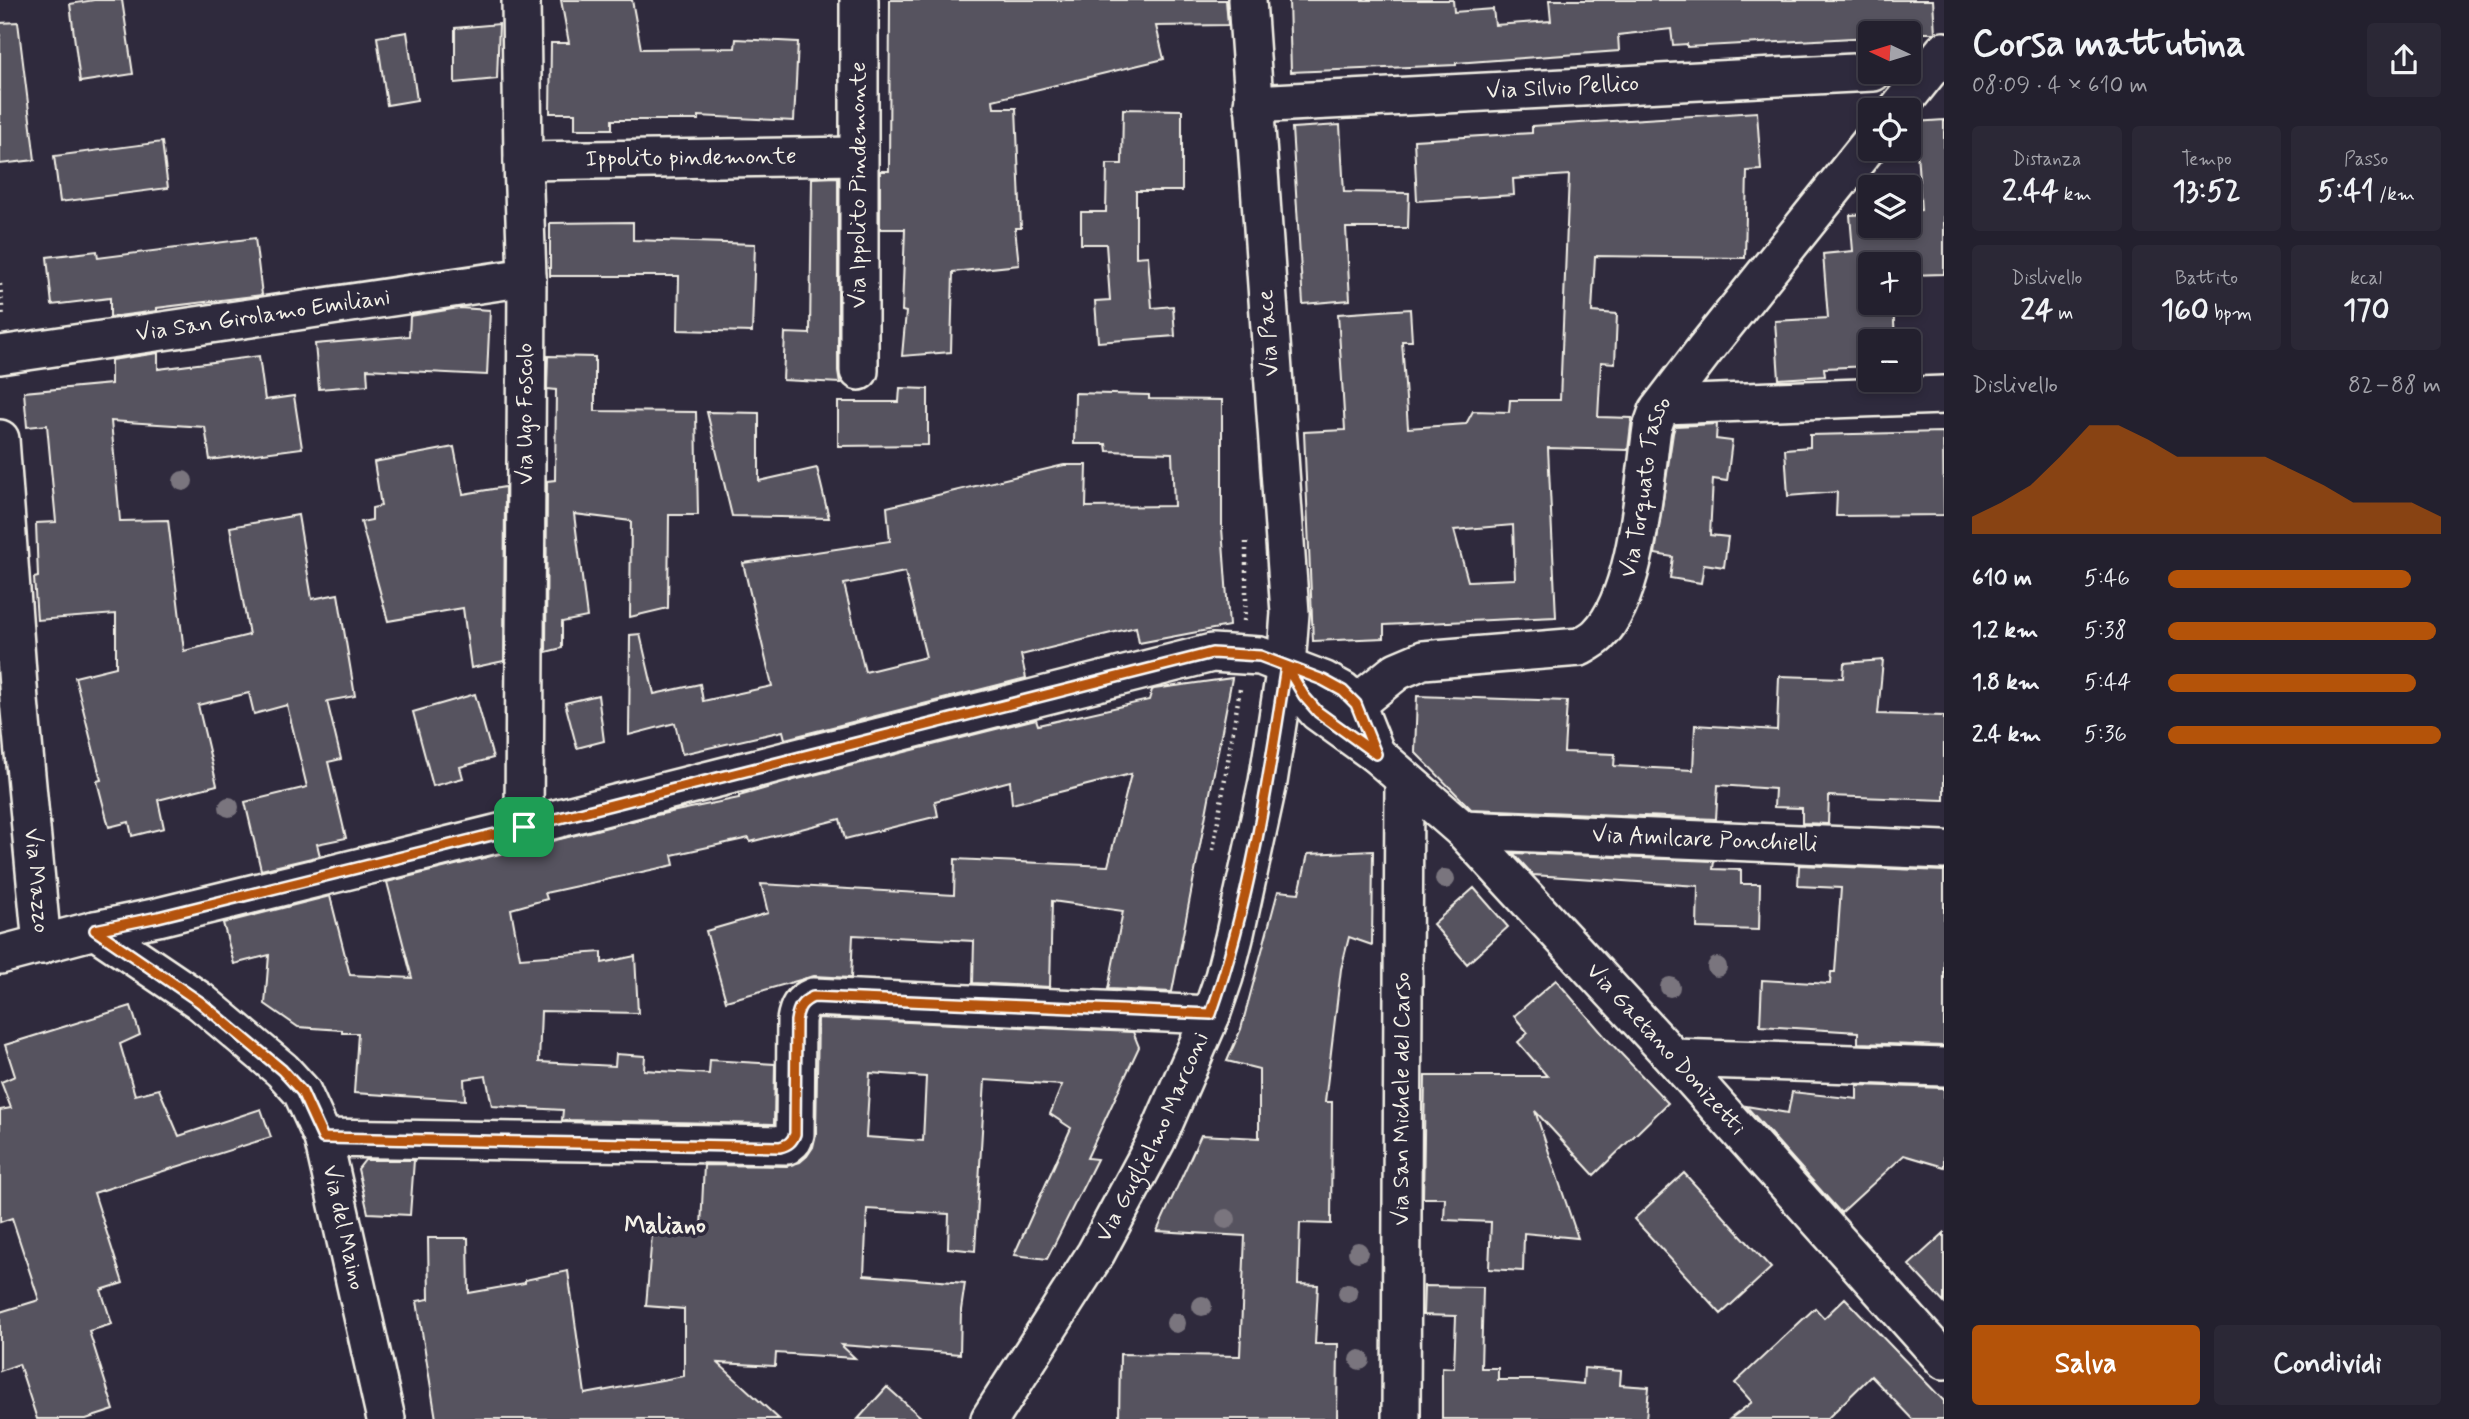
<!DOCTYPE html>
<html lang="it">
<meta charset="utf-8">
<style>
:root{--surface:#23202e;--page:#2b2836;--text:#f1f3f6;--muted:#a3a3aa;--line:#403e4a;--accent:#b45309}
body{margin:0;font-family:Mynerve,sans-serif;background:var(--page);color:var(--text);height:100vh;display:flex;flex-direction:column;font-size:26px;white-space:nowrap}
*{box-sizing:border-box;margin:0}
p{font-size:23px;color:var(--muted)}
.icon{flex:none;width:38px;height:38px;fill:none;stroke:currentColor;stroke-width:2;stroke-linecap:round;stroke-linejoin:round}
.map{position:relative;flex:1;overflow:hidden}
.panel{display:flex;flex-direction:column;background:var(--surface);width:525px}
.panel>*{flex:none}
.needle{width:46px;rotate:274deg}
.buttons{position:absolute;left:1858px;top:21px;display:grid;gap:14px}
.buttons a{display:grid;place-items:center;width:63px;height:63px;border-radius:7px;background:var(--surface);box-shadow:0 4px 10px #0003,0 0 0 2px var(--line);font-size:35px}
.pin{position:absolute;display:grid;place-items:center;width:60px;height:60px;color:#fff;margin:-30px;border-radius:14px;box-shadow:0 4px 10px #0006}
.round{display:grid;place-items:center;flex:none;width:74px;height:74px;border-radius:7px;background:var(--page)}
.overview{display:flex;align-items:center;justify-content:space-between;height:119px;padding:0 28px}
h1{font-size:38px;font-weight:800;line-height:52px}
.stats{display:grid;grid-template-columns:repeat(3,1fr);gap:10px;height:119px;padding:7px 28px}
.stats div{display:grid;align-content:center;border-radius:7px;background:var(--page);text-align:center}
.stats b{font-size:30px;font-weight:800}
.stats small{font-size:19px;font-weight:400}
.stats p{font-size:19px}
.chart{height:196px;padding:14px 28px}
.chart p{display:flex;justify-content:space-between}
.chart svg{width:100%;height:126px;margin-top:7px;fill:var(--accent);opacity:.7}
.action{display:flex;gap:14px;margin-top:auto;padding:14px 28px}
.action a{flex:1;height:80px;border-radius:7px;background:var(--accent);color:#fff;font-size:28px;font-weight:800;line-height:80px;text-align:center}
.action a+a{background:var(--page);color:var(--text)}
ul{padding:0 28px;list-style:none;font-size:23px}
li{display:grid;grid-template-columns:112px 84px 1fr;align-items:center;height:52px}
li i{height:18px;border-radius:9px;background:var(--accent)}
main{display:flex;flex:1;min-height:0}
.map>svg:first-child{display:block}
.building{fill:#56525f;stroke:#f4f1e8;stroke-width:2;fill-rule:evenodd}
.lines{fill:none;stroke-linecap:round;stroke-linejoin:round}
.minor-casing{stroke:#f4f1e8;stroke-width:42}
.path{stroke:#f4f1e8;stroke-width:4.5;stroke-dasharray:2 5;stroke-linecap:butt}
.minor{stroke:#2f2a3d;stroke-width:37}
.tree{fill:#7a757e}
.route-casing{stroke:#fff;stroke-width:14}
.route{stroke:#b45309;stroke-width:9}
.labels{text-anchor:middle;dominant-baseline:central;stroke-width:7;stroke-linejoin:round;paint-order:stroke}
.street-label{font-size:23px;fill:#f4f1e8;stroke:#2f2a3d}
.neighbourhood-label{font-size:24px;font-weight:bold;fill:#f4f1e8;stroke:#2f2a3d}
</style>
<main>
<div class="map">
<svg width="1944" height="1419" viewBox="0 0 1944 1419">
<rect width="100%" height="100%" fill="#2f2a3d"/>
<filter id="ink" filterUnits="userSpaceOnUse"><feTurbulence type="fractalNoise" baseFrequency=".0143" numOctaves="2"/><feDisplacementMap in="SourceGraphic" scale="14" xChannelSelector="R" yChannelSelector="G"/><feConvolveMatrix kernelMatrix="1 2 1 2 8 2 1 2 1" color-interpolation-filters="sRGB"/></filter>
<g filter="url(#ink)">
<path class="building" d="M94,0h28l11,74 -53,8 -10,-78z
M561,0h71l9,49 94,-1 1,-9 62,3 -4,79 -95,-5v4h-87v9h-37v-16h-25l1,-70h18z
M890,0h336l2,25 -72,1 8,33 -171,41 1,8h22l5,120h-6l4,37 -66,7 -2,80 -49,4 4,-44 -4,-1 3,-82h-25v-58h9z
M1289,0h164l1,12 39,-3 2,16 56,-4 -2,-21h384l2,33h-64v4l-184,10v-3l-14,1 -2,-16 -53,6 1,16 -163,12v2l-165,7z
M18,22l17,138 -35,4v-141z
M499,24l-2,55 -42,4v-55z
M407,32l10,68 -30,5 -10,-68z
M1123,109l59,1v81h-46v66l12,-1 4,52 21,-2 2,30 -77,6 -3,-41 15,-1 -4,-56h-25v-32h25l1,-48h15z
M1757,112l4,58 -14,1 -2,87 -150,-2 -3,56 25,2 -2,49 -14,-1 -3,55 34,1 -1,7 -3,25 -80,-2 8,169 -172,8v13l-71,3 -9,-209 41,-2 -7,-116 72,-5 2,32h-10l6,87 58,-4 7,-13 36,1 1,-12h50l9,-225 -56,4 1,16 -97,6 -3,-61 118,-7v-7zM1513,525l2,54 -47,2 -14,-51z
M1944,120v154l-35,1v-11h-38v39h22l2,38h-24v25l-47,2 1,8 -46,3 -4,-58 53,-3 -5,-64 30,-3 -3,-36 21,-1v12h38v-15l12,-1 -6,-88z
M1340,125l4,67 65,1 -1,35h-62l4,72 -47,4 -11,-176z
M162,142l6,46 -108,14 -6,-46z
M838,177v194l2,12 -57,-3 2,-47 25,1 2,-156z
M633,222v18l122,4 -3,88 -74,-2 1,-54h-129v-53z
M255,238l7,57 -105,13v3l-47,6v-19l-58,7 -5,-48 50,-6 1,7z
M459,308l31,2 -3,65 -120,-6 1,16 -49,4 -4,-45 94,-8 1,-20z
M158,353v16l101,-13 6,44 29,-4 8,52 -92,12 -5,-33 -94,-6 9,100 48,-1 16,131 65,-16 -19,-108 68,-12 14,84 26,-5 17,102 -28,5 14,58 -13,3 18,76 -29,6 3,12 -59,14 -16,-68 62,-15 -20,-82 -33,9 -5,-21 -51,12 19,80 -59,15 6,28 -32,8 -3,-14 -20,5 -12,-46 4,-1 -26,-103 41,-10v-53l-79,6 -3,-42 4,-1 -2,-54 20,-1 -9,-97 -20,2 -3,-35 87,-8v-24z
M548,356l47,1v54l101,1 2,103h-29l-1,93 -38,9 1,-96 -57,-7 13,103 -25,5v26l-16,4 1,-171 8,-1 1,-90 -9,-1z
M900,388l28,1v56l-90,1v-44h61z
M1075,393l74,2v4l73,1v128l7,98 -90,17 -3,-16 -115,28 5,23 -241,61 -2,-8 -101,23 -7,-31 -46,12 1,-100 10,-1 14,60 46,-10 3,17 69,-15 -29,-123 147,-22 -3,-34 177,-42h23l-1,42 88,-1 -2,-53 -65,-2 -1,-7h-32zM905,572l21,85 -61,15 -21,-88z
M707,412l52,1v68l58,-13 12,50 -97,-2z
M1717,424l-1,15 16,2 -5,40 -14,-2 -3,56 18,2 -4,30 -20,-3 -3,19 -31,-5 3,-21 -18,-3 18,-121 2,-7z
M1943,432l1,83 -108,1 1,-24 -49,4 -3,-47 25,-2v-12z
M454,447l9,47 42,-7 -1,174 -33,7 -8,-60 -75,13 -27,-99 11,-2v-12l9,-2 -7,-44z
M1883,660l-5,54 66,2v84l-115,-4 -1,28 -26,-1v-15l-28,-1 1,-18 -57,-4 -2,34 -245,-10 -56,-57 2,-56 150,5 -3,51 51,2 -1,12 79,4 2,-45 82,5 2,-54 64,2 1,-15z
M1232,678l-60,314 -64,-3 15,-78 -71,-10 -2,86 -77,-4 1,-42 -121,-6 -2,43 -37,-2 -88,25 -20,-70 62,-18 -7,-29 193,11 1,-36 153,7 23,-92 -119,30 -2,-23 -75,20 3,15 -93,23 -5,-20 -90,23 -1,-4 -77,17 2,10 -129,28 2,6 -36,10 9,49 82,-6v11l33,-7 3,57 -97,-2 -2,51 76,4 1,-12 29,2 -1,14 65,4 1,-14 65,4 -1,60 -212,-4 1,-10 -71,-4 -6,-30 -22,3 1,21 -111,-7 4,-60h-16v-3l-44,-3 -33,-23 4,-49 -35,9 -11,-41 107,-27 20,79 62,3 -25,-96 265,-66 87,-18v-2l55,-16 242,-61 2,6 111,-25 3,-10 2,-1z
M475,694l18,64 -33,9 3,11 -30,8 -20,-74z
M598,695l6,46 -27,7 -12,-45z
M1373,851l-1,94 -23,-8 -8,32 -16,133h7l-1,122 -31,-1 -2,61 20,1 -3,59h23l-1,75h-218l1,-65 120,2 5,-120 -88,-5 44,-96 58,3v-69l-32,-8 14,-32 37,-138 21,2 9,-39z
M1513,853l201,8 -1,8 28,1v14h19l-1,46 -62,-2 1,-42 -165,-11z
M1799,865l145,6v175l-86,-3v-11l-98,-6 2,-46 68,4 1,-12h4l6,-84 -43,-2z
M1474,888l34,39 -41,37 -34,-40z
M1556,980l51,59 61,64 -74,72 -59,-64 43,127 -54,-5 -1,38 -34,-2 2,-47 -47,-2 1,-22h-22l2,-122h122l-29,-34 10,-9 -14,-17z
M131,1006l9,29 -20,9 15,51 24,-6 20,47 82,-27 10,28 -177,56 29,90 -22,7 11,34 -23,7 25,79 -28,9h-49l-18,-55 -19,7v-59l39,-12 -27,-82 -12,4v-112l11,-2 -10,-26 14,-6 -10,-31z
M818,1018l315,14 6,15 -52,111 10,1 -50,100 -33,-4 57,-127 -21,-14 12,-29 -77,-5 -10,171 -27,-3 1,-34 -82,-5 -3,66 101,8 -4,27 -1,44 -119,-9 14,13 -79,-5 -1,13 -57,-3 61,56h-343l-19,-118 12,-2 -1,-61h40l1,55 56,-10v-3l43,-9 17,123 99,-18v-67l-38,-3 7,-83 48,4 3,-62 83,1 13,-4 7,-6 6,-9 3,-13zM870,1073l56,4 -3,64 -57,-4z
M1857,1085l87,3v79l-40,-12 -63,58 -95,-107 42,7 4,-21 65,7z
M365,1160h49l-4,55 -42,-2 -10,-44z
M1684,1173l87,95 -50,46 -87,-95z
M1944,1233v70l-35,-38z
M1424,1286l59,1 -2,81h17v12h41l44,4 1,-16 37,3 -1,14 29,2 -3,32h-204v-52l12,1 2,-52 -33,-1z
M1845,1298l99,103v18h-32l-41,-43 -44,43h-97l22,-17 -17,-19 80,-75 9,10z
M887,1387l36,32h-65z"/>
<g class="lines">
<defs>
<g id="minor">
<path d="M521,0l2,161 4,116 -3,550"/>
<path id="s1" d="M1253,104l620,-32"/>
<path d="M1897,110l47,-59"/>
<path id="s2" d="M523,161l335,-5"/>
<path id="s3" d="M0,355l527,-78"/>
<path d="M859,371v-371"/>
<path d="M1663,405l281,-10"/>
<path id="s4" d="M0,439l19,261 23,245"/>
<path id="s5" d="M1286,666l18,30 14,16 58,42 87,76 211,228 270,302"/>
<path id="s6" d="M1356,704l41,-33 26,-11 157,-13c5,-3 13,-7 18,-12 40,-39 46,-151 54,-207l6,-17 48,-63 165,-206"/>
<path id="s7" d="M1463,830l481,20"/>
<path id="s8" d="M95,930l105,71 82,69 20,22 21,46 63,281"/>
<path d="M0,955l95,-25 63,-13 366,-90 688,-174 48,3 63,24 20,11 13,13 20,50"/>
<path d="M1674,1058l270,9"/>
<path d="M323,1138l464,7 6,-5 2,-6 1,-113c2,-13 5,-19 17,-24l398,18"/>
<path id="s9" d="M990,1419l106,-166 60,-112 55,-126 13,-38 10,-39 34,-156 18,-116 4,-53 -43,-613"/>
<path id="s10" d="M1401,1419l3,-640"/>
</g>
</defs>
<use href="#minor" class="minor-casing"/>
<path class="path" d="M0,284l3,34
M1244,621l2,-19v-63
M1213,850l27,-161"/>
<use href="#minor" class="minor"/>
</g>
<g class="tree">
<circle cx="183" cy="481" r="10"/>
<circle cx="229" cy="807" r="10"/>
<circle cx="1445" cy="879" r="10"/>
<circle cx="1717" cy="967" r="10"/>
<circle cx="1670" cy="987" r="10"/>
<circle cx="1226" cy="1219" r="10"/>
<circle cx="1358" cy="1252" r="10"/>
<circle cx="1348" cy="1293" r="10"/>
<circle cx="1202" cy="1306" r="10"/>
<circle cx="1176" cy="1323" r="10"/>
<circle cx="1360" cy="1360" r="10"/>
</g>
</g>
<g class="lines" filter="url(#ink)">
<defs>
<path id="route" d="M524,827l-366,90 -63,13 105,72 82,68 20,22 21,46 457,9c8,-2 12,-5 15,-13l1,-113c2,-13 5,-19 17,-24l398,17c39,-112 57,-231 75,-348l18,30 14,16 58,42 -20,-50 -13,-13 -20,-11 -63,-24 -48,-3 -688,174"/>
</defs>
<use href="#route" class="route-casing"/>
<use href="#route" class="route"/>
</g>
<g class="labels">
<g class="street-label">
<text stroke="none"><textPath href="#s1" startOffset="310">Via Silvio Pellico</textPath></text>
<text stroke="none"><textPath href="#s2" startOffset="168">Ippolito pindemonte</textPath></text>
<text transform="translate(859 185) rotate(-90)">Via Ippolito Pindemonte</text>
<text stroke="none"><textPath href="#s3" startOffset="266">Via San Girolamo Emiliani</textPath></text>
<text transform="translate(1269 333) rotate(-94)">Via Pace</text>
<text transform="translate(526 414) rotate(-90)">Via Ugo Foscolo</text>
<text stroke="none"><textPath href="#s6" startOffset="418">Via Torquato Tasso</textPath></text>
<text stroke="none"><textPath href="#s7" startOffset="242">Via Amilcare Ponchielli</textPath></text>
<text stroke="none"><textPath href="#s4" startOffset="443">Via Mazzo</textPath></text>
<text stroke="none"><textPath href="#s5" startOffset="542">Via Gaetano Donizetti</textPath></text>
<text stroke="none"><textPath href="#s10" startOffset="320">Via San Michele del Carso</textPath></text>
<text stroke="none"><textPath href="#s9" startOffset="326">Via Guglielmo Marconi</textPath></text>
<text stroke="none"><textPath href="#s8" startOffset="406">Via del Maino</textPath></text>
</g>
<g class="neighbourhood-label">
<text x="665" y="1226">Maliano</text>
</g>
</g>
</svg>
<div class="buttons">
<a><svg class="needle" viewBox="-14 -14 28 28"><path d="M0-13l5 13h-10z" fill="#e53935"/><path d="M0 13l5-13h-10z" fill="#a3a3aa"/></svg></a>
<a><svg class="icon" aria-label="locate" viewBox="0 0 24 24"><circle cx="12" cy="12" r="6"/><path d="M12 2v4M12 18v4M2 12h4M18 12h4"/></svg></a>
<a><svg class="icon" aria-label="layers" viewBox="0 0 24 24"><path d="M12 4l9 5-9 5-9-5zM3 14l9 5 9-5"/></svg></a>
<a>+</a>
<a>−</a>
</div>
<div class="pin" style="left:524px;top:827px;background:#1e9e55"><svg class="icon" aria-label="arrive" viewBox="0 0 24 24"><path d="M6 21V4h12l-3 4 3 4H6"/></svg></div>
</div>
<section class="panel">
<div class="overview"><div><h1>Corsa mattutina</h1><p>08:09 · 4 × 610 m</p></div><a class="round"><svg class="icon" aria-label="share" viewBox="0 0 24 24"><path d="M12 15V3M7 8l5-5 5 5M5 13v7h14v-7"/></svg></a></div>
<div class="stats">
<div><p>Distanza</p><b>2.44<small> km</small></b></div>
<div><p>Tempo</p><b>13:52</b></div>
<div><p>Passo</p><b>5:41<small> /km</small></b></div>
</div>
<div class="stats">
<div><p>Dislivello</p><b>24<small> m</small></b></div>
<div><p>Battito</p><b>160<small> bpm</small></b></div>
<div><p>kcal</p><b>170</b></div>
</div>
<div class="chart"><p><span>Dislivello</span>82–88 m</p>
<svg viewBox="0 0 160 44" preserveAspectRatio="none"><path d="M0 44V38L10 33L20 27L30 17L40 6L50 6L60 11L70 17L80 17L90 17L100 17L110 22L120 27L130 33L140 33L150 33L160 38V44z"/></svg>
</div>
<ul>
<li><b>610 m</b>5:46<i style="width:89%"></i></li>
<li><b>1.2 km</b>5:38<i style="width:98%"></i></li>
<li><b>1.8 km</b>5:44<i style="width:91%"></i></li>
<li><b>2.4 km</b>5:36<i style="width:100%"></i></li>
</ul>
<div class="action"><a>Salva</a><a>Condividi</a></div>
</section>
</main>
